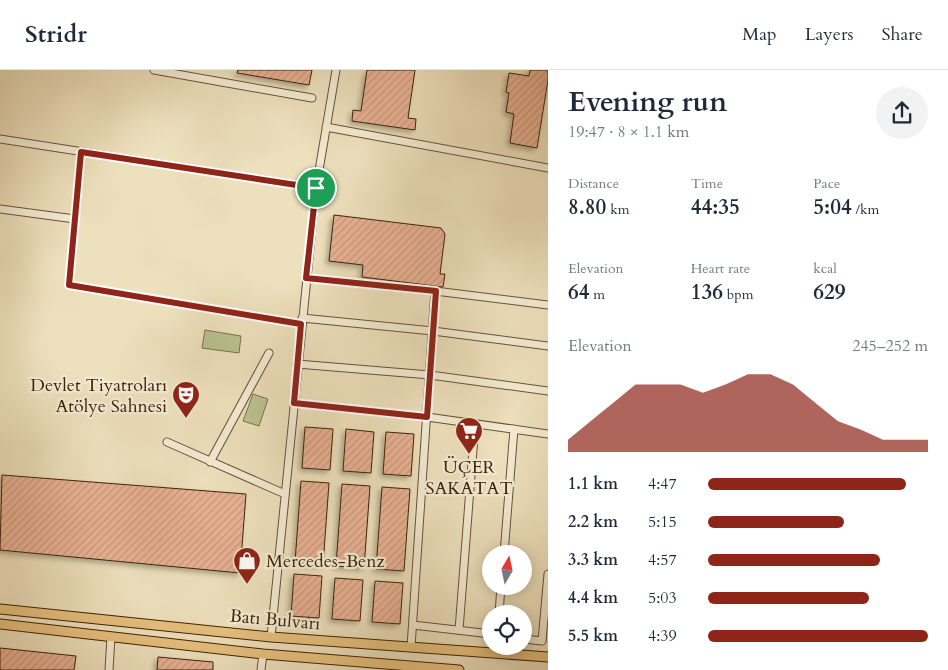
<!DOCTYPE html>
<meta charset="utf-8">
<style>
:root{--surface:#fff;--page:#f2f2f3;--text:#1f2937;--muted:#747a83;--line:#e0e1e3;--accent:#8f2418}
body{margin:0;font-family:Cardo,serif;background:var(--page);color:var(--text);height:100vh;display:flex;flex-direction:column;font-size:19px;white-space:nowrap}
*{box-sizing:border-box;margin:0}
p{font-size:16px;color:var(--muted)}
.icon{flex:none;width:28px;height:28px;fill:none;stroke:currentColor;stroke-width:2;stroke-linecap:round;stroke-linejoin:round}
.map{position:relative;flex:1;overflow:hidden}
.side{display:flex;flex-direction:column;background:var(--surface);width:400px}
.side>*{flex:none}
.needle{width:32px;rotate:9deg}
.buttons{position:absolute;left:482px;top:475px;display:grid;gap:10px}
.buttons a{display:grid;place-items:center;width:50px;height:50px;border-radius:50%;background:var(--surface);box-shadow:0 2px 12px #0003;font-size:25px}
.pin{position:absolute;display:grid;place-items:center;width:42px;height:42px;color:#fff;margin:-21px;border:2px solid #fff;border-radius:50%;box-shadow:0 1px 5px #0007}
.round{display:grid;place-items:center;flex:none;width:52px;height:52px;border-radius:26px;background:var(--page)}
.head{display:flex;align-items:center;justify-content:space-between;height:85px;padding:0 20px}
h1{font-size:28px;font-weight:700;line-height:38px}
.figures{display:grid;grid-template-columns:repeat(3,1fr);gap:8px;height:85px;padding:5px 20px}
.figures div{display:grid;align-content:center}
.figures b{font-size:21px;font-weight:700}
.figures small{font-size:14px;font-weight:400}
.figures p{font-size:14px}
.chart{height:140px;padding:10px 20px}
.chart p{display:flex;justify-content:space-between}
.chart svg{width:100%;height:90px;margin-top:5px;fill:var(--accent);opacity:.7}
ul{padding:0 20px;list-style:none;font-size:16px}
li{display:grid;grid-template-columns:80px 60px 1fr;align-items:center;height:38px}
li i{height:12px;border-radius:6px;background:var(--accent)}
header{display:flex;align-items:center;gap:30px;box-sizing:border-box;height:70px;padding:0 25px;background:var(--surface);border-bottom:1px solid var(--line)}
header strong{font-size:24px}
nav{display:flex;gap:28px;margin-inline-start:auto;font-size:18px}
main{display:flex;flex:1;min-height:0}
.map>svg:first-child{display:block}
.garden{fill:#b9c28f;stroke:#7c724c}
.building{fill:url(#building-hatch);stroke:#3e2309;filter:url(#shadow)}
.lines{fill:none;stroke-linecap:round;stroke-linejoin:round}
.minor-casing{stroke:#6a5236;stroke-width:9}
.major-casing{stroke:#3e2309;stroke-width:11}
.minor{stroke:#f3ebd3;stroke-width:7}
.major{stroke:#e6c07e;stroke-width:9}
.route-casing{stroke:#fff;stroke-width:10}
.route{stroke:#8f2418;stroke-width:6}
.labels{text-anchor:middle;dominant-baseline:central;stroke-width:4.5;stroke-linejoin:round;paint-order:stroke}
.poi-label{font-size:18px;fill:#3e2309;stroke:#f3ebd3;text-anchor:end}
.street-label{font-size:18px;fill:#3e2309;stroke:#f3ebd3}
</style>
<header>
<strong>Stridr</strong>
<nav><a>Map</a><a>Layers</a><a>Share</a></nav>
</header>
<main>
<div class="map">
<svg width="548" height="600" viewBox="0 0 548 600">
<defs>
<pattern id="building-hatch" width="6" height="6" patternUnits="userSpaceOnUse" patternTransform="scale(1.25)"><rect width="6" height="6" fill="#e8b193"/><path d="M-1 1l2-2M0 6l6-6M5 7l2-2" fill="none" stroke="#c8987d"/></pattern>
<filter id="shadow"><feDropShadow dx="-3" dy="3" stdDeviation="2.5" flood-color="#0004"/></filter>
</defs>
<rect width="100%" height="100%" fill="#ede0bc"/>
<filter id="stains"><feTurbulence type="fractalNoise" baseFrequency=".004" numOctaves="4"/><feColorMatrix values="0 0 0 0 .2 0 0 0 0 .09 0 0 0 0 .02 0 0 0 .5 -.17"/></filter>
<radialGradient id="worn" r=".72"><stop offset=".6" stop-color="#630" stop-opacity="0"/><stop offset="1" stop-color="#630" stop-opacity=".3"/></radialGradient>
<path class="garden" d="M205,260l36,6 -2,17 -37,-5z
M253,324l15,5 -9,27 -16,-5z"/>
<path class="building" d="M238,0h74l-3,15 -72,-12z
M367,0h48l-7,48 8,1 -1,11 -63,-9 1,-11 8,1z
M530,0h18v10l-11,68 -27,-5 4,-29 -8,-2 3,-19 -3,-1 3,-19 20,3z
M334,145l107,13 4,6 -5,40h5l-2,13 -81,-10 1,-12 -34,-4z
M305,357l28,2 -3,41 -28,-2z
M346,359l28,3 -3,41 -28,-2z
M386,362l28,2 -3,42 -28,-2z
M2,405l244,19 -6,79 -240,-23z
M301,411l28,2 -6,82 -28,-3z
M342,414l28,2 -6,82 -28,-2z
M382,417l28,2 -6,82 -28,-2z
M294,504l28,2 -3,42 -28,-2z
M335,508l28,2 -3,41 -28,-2z
M375,511l28,2 -3,41 -28,-2z
M0,578l76,8 -2,14h-74z
M158,587l55,5v8h-56z"/>
<g class="lines">
<defs>
<path id="minor" d="M154,0l158,28
M326,57l222,41
M0,69l316,49
M81,82l-12,133 232,39
M0,139l75,10
M306,208l129,13 113,14
M302,248l131,13 115,15
M297,294l133,11 118,16
M294,333l133,14 121,17
M167,372l118,52
M210,392l59,-109
M504,484l10,-125
M499,544l2,-28
M413,555l78,9
M459,560l16,-206
M271,567l45,-449 20,-118
M524,569l18,2 6,-67
M411,577l24,-356
M109,600l2,-33
M261,600l2,-16"/>
<path id="major" d="M0,539l271,28 277,20
M0,554l263,30 196,16"/>
</defs>
<use href="#minor" class="minor-casing"/>
<use href="#major" class="major-casing"/>
<use href="#minor" class="minor"/>
<use href="#major" class="major"/>
</g>
<g class="lines">
<defs>
<path id="route" d="M81,82l235,36 -10,90 130,13 -9,126 -133,-14 7,-79 -232,-39z"/>
</defs>
<use href="#route" class="route-casing"/>
<use href="#route" class="route"/>
</g>
<defs>
<symbol id="theatre-pin" viewBox="-11 -11 22 30"><path d="M0 17L-7.5 6A9.5 9.5 0 1 1 7.5 6Z" fill="#8f2418" stroke="#f3ebd3"/><path d="M-5-5.5Q0-4 5-5.5V0Q5 5 0 6Q-5 5-5 0ZM-3.3-2.5H-1v1.5H-3.3ZM1-2.5H3.3v1.5H1ZM-2.8 1Q0 5.5 2.8 1Z" fill="#fff"/></symbol>
<symbol id="supermarket-pin" viewBox="-11 -11 22 30"><path d="M0 17L-7.5 6A9.5 9.5 0 1 1 7.5 6Z" fill="#8f2418" stroke="#f3ebd3"/><path d="M-6-5.5h2.5l.6 2H6L4.5 2H-2.5L-4.4-4H-6ZM-1.5 3.2a1.3 1.3 0 1 0 .1 0ZM3 3.2a1.3 1.3 0 1 0 .1 0Z" fill="#fff"/></symbol>
<symbol id="shop-pin" viewBox="-11 -11 22 30"><path d="M0 17L-7.5 6A9.5 9.5 0 1 1 7.5 6Z" fill="#8f2418" stroke="#f3ebd3"/><path d="M-5-2.5h2.3a2.7 3.5 0 0 1 5.4 0H5L5.5 6h-11ZM-1.5-2.5h3a1.5 2.3 0 0 0-3 0Z" fill="#fff"/></symbol>
</defs>
<g fill-rule="evenodd">
<use href="#theatre-pin" x="170" y="309" width="32" height="43"/>
<use href="#supermarket-pin" x="453" y="345" width="32" height="43"/>
<use href="#shop-pin" x="231" y="475" width="32" height="43"/>
</g>
<g class="labels">
<g class="poi-label">
<text x="167" y="315">Devlet Tiyatroları<tspan x="167" dy="21">Atölye Sahnesi</tspan></text>
<text x="469" y="397" text-anchor="middle">ÜÇER<tspan x="469" dy="21">SAKATAT</tspan></text>
<text x="266" y="491" text-anchor="start">Mercedes-Benz</text>
</g>
<g class="street-label">
<text transform="translate(275 550) rotate(5)">Batı Bulvarı</text>
</g>
</g>
<rect width="100%" height="100%" filter="url(#stains)"/>
<rect width="100%" height="100%" fill="url(#worn)"/>
</svg>
<div class="buttons">
<a><svg class="needle" viewBox="-14 -14 28 28"><path d="M0-13l5 13h-10z" fill="#e53935"/><path d="M0 13l5-13h-10z" fill="#747a83"/></svg></a>
<a><svg class="icon" aria-label="locate" viewBox="0 0 24 24"><circle cx="12" cy="12" r="6"/><path d="M12 2v4M12 18v4M2 12h4M18 12h4"/></svg></a>
</div>
<div class="pin" style="left:316px;top:118px;background:#1e9e55"><svg class="icon" aria-label="arrive" viewBox="0 0 24 24"><path d="M6 21V4h12l-3 4 3 4H6"/></svg></div>
</div>
<section class="side">
<div class="head"><div><h1>Evening run</h1><p>19:47 · 8 × 1.1 km</p></div><a class="round"><svg class="icon" aria-label="share" viewBox="0 0 24 24"><path d="M12 15V3M7 8l5-5 5 5M5 13v7h14v-7"/></svg></a></div>
<div class="figures">
<div><p>Distance</p><b>8.80<small> km</small></b></div>
<div><p>Time</p><b>44:35</b></div>
<div><p>Pace</p><b>5:04<small> /km</small></b></div>
</div>
<div class="figures">
<div><p>Elevation</p><b>64<small> m</small></b></div>
<div><p>Heart rate</p><b>136<small> bpm</small></b></div>
<div><p>kcal</p><b>629</b></div>
</div>
<div class="chart"><p><span>Elevation</span>245–252 m</p>
<svg viewBox="0 0 160 44" preserveAspectRatio="none"><path d="M0 44V38L10 29L20 20L30 11L40 11L50 11L60 15L70 11L80 6L90 6L100 11L110 20L120 29L130 33L140 38L150 38L160 38V44z"/></svg>
</div>
<ul>
<li><b>1.1 km</b>4:47<i style="width:90%"></i></li>
<li><b>2.2 km</b>5:15<i style="width:62%"></i></li>
<li><b>3.3 km</b>4:57<i style="width:78%"></i></li>
<li><b>4.4 km</b>5:03<i style="width:73%"></i></li>
<li><b>5.5 km</b>4:39<i style="width:100%"></i></li>
</ul>
</section>
</main>
